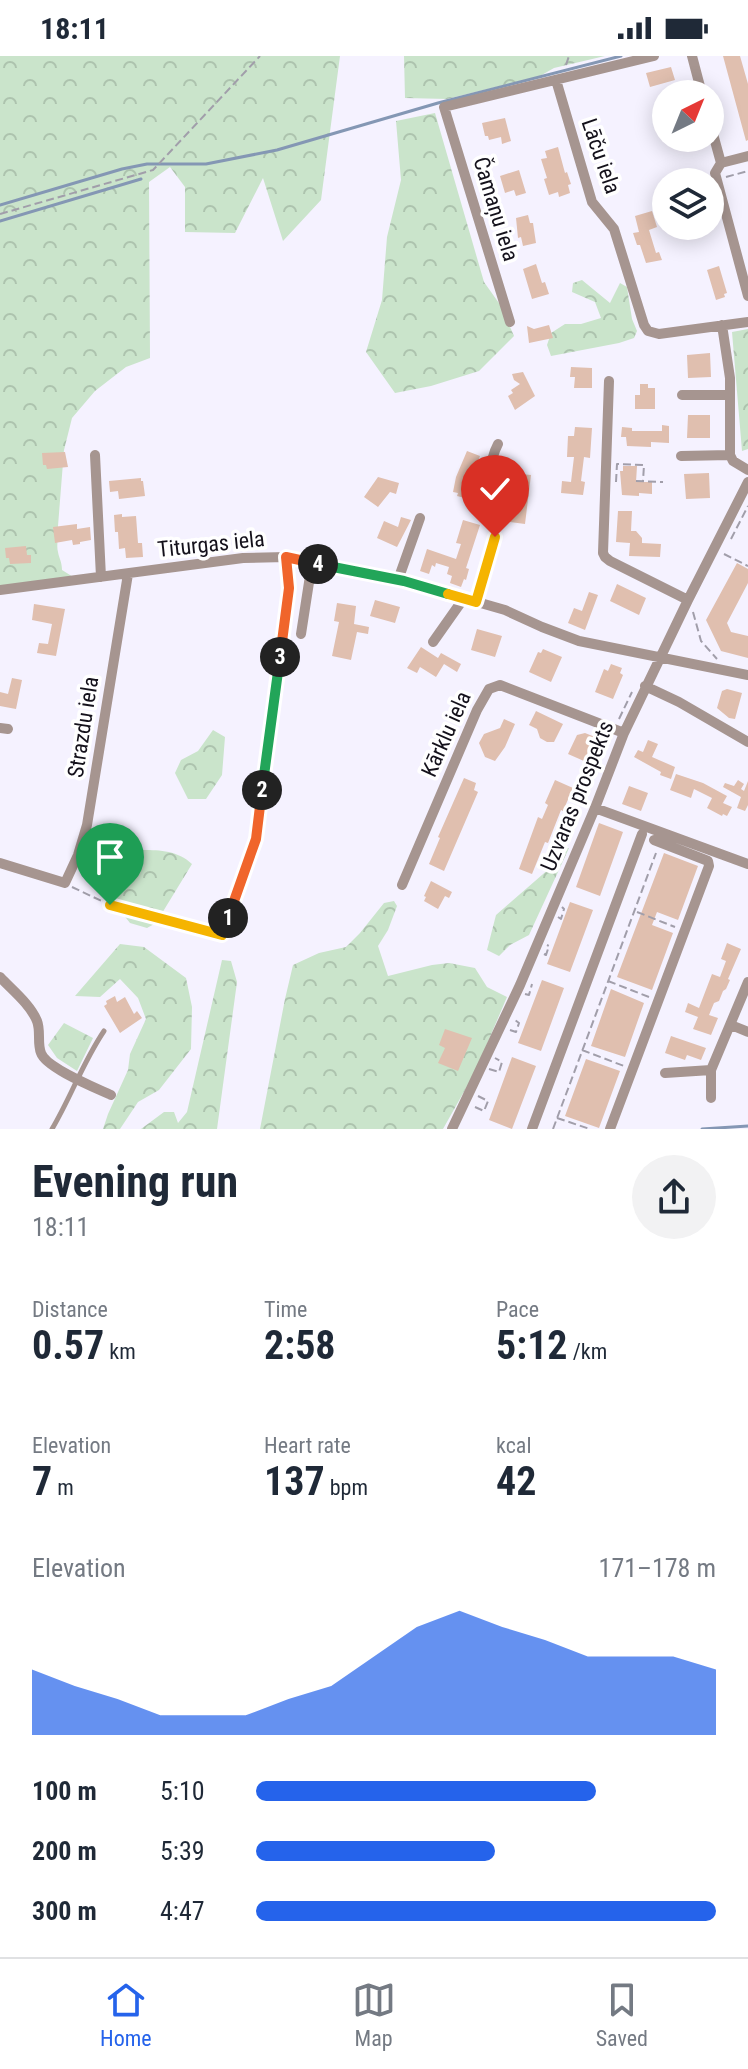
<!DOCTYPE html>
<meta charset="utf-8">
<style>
:root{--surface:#fff;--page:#f2f2f3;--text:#1f2937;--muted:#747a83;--line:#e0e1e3;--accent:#2563eb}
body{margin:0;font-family:"Roboto Condensed",sans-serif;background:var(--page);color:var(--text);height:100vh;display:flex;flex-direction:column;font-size:30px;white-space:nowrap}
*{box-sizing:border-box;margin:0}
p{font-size:26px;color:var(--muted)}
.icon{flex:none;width:44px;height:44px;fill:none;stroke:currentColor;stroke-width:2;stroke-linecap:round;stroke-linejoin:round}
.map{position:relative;height:1073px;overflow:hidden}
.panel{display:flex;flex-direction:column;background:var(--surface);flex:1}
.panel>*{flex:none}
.needle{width:52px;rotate:43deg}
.fabs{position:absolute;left:652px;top:24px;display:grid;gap:16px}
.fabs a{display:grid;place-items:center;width:72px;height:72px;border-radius:50%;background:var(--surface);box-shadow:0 4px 20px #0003;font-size:40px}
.pin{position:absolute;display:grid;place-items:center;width:68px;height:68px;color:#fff;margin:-82px -34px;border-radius:50% 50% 50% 0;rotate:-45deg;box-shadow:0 0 8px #0007}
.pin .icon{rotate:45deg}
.km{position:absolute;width:40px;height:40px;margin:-20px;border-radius:50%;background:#222;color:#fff;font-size:22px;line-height:40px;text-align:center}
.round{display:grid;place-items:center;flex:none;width:84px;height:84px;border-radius:42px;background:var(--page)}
.overview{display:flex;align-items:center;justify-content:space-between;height:136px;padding:0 32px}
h1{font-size:44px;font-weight:700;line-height:60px}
.metrics{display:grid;grid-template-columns:repeat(3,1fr);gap:12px;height:136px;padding:8px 32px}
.metrics div{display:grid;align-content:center}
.metrics b{font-size:40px;font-weight:700}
.metrics small{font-size:22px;font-weight:400}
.metrics p{font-size:22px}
.chart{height:224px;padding:16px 32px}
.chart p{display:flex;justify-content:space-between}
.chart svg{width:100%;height:144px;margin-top:8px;fill:var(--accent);opacity:.7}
ul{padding:0 32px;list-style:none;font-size:26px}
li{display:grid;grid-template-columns:128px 96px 1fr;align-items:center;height:60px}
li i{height:20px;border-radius:10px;background:var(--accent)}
.status{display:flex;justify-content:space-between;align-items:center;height:56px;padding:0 40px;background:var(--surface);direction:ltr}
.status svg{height:22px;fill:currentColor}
.tab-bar{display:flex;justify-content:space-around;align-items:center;height:112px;border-top:2px solid var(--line);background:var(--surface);font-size:22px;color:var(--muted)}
.tab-bar a{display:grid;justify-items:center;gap:4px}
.tab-bar .selected{color:var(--accent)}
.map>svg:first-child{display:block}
.forest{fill:url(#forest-crowns)}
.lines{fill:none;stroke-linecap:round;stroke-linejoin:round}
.stream{stroke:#8497b4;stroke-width:3}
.building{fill:#e0bfaf}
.path{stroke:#a19eaa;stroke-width:2;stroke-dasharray:8 4;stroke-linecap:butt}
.lane{stroke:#a69590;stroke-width:5}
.street{stroke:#a69590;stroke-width:10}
.split-1-casing{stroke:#fff;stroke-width:16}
.split-2-casing{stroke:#fff;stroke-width:16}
.split-3-casing{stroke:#fff;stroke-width:16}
.split-4-casing{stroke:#fff;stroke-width:16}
.split-5-casing{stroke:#fff;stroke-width:16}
.split-6-casing{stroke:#fff;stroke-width:16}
.split-1{stroke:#f5b400;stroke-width:10}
.split-2{stroke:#f0652b;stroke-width:10}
.split-3{stroke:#22a559;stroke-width:10}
.split-4{stroke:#f0652b;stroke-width:10}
.split-5{stroke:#22a559;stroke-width:10}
.split-6{stroke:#f5b400;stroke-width:10}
.labels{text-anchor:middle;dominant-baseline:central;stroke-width:7;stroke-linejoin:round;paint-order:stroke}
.street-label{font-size:22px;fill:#14111b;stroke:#fff}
</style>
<div class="status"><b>18:11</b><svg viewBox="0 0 49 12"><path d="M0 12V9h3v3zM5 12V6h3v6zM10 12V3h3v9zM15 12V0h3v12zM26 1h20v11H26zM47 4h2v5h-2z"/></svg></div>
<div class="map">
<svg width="748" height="1073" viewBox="0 0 748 1073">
<defs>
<pattern id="forest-crowns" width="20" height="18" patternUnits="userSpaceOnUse" patternTransform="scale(2)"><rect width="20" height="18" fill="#cae4cb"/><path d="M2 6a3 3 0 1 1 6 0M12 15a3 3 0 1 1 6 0" fill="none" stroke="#adc3ae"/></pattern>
</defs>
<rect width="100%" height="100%" fill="#f5f2ff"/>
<path class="forest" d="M0,0h340l-19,144 -38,41 -20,-63 -28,55 -50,-1v-45l-15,-20 -21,15 1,176 -24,9 -31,24 -23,27 -8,32 -6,76c1,8 -2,20 0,26 1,6 4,10 4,18l16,10 -78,9z
M404,0h201l-51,12 -14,8 -93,23 -42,-1z
M435,57l49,169 17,24 13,30 -35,35 -48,15 -36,7 -29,-41 16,-52 5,-63 14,-57 -5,-59z
M582,224l28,23 10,-20 7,4 5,32 5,12 -3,7 -15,5 -68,13 -4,-11 4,-12 14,-9h16l20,-6 -6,-16 -23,-10 1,-9z
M748,273v120l-6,2 -10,-119z
M213,674l12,7 -3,38 -16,24h-18l-13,-26 6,-13 17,-9z
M561,792h8l-40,87 -19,10 -11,11 -12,-6 9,-35 54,-47z
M135,794c21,0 41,-1 57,14l-36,59 -9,5 -17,-5 -19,-24 -6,-33 11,-14z
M394,845l3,5 -9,24 -10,16 10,30 44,-11 17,-2 26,5 12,19 20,10 -32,75 -32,57h-183l25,-130 8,-34 26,-12 27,-6 14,-14 24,-30z
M120,888l24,3 42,31 6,29 -1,42 -32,41 -21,12 -18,27h-17l5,-15 20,-44 2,-16 16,-35 -8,-21 -18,-19 -20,18 -25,-1z
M222,904l9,1 6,21 -20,147h-76l23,-17h10l4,11 9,-11z
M64,967l29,15 -16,33 -20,-13 -9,-13z"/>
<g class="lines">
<path class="stream" d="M0,149l122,-36 25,-5h59l71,-14 161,-47 183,-47
M0,165l141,-42
M702,1073l46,-3"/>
</g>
<path class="building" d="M723,0h17l8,28v56l-2,1z
M671,11l4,13 -25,7 -4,-14z
M505,62l6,23 -9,3 -1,-7 -12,3 -1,-4h-3l-3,-13z
M558,91l7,26 2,-1 4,12 -3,1 2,8 -11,4 -1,-5 -9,3 -5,-16 3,-1 -6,-19 6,-1 -2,-7z
M519,114l7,23 -10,3 -2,-6 -9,3 -5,-17z
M652,155l5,16 -8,3 7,23 3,-1 3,8 -16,3 -6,-18h-3l-4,-12 6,-1 -4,-16z
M528,159l2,8h3l3,20 -13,3 -2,-9 -3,1 -2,-20z
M536,208l6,19 3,-1 4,12 -17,5 -9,-30z
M719,210l8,27 -3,1 1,3 -9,3 -9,-30z
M549,269l4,13 -24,5 -2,-17 7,3z
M710,297l1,24 -23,1 -1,-23z
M571,311l21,1v20h-18l1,-11h-5z
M523,316l12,24 -20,14 -7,-14 5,-3 -2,-3 9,-6 -6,-4 -2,-6z
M640,328h8v4h7v21h-20v-14h5z
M688,359h22v23h-23z
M662,369l7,1v17l-18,-1v5l-24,-1 -1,-9h-5l1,-10 10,1v3h30z
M575,371l17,1 -2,30 -6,-1 -3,24 4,1 -2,13 -22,-2 1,-12 9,1 3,-25h-7l1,-21h6z
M467,395l13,5 -11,27 4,1 -1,4 3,1 -3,14 -7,-1v-4l-8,-2 1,-3 -5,-1 3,-15z
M65,396l3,15 -21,2 -1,-4h-3l-1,-12z
M623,410h14l-1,16h16v12l-13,-1v3l-17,-1 -2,-24h3z
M510,417l21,2 -6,49 -15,-2 5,-35 -6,-1z
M709,417l1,25 -24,1 -2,-25z
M378,421l21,6 -3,11 -6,-2 -12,15 -14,-10z
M141,422v3h2l2,15 -26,3 -1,-8 -8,1 -1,-11z
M618,455h14l-1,20h5l6,7v5l19,1 -1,13 -31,-1 1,-13 -14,-1z
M122,458v3l14,-1 2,27h4l1,14 -17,1 -1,-10 -6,1 -1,-17h-3l-1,-17z
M401,461l10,3 -14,27 -20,-9 7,-17 14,6z
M463,464l17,5 -14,43 3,1 -3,11 -2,-1 -3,8 -11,-4 2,-7 -5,-2 2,-7 -13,-4 -1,4 -3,-2 -3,9 -9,-3 7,-22 29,10 5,-15 -5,-1z
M77,468v5l13,-2 1,13 -11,2v2l-7,1 -1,-5 -17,3 -2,-16z
M26,490l1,9h4v8l-21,1 -1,-6h-3l-1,-10z
M737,507l11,6v14l-21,40 4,9 17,4v22l-27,-7 -15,-31z
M617,528l29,14 -7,17 -29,-14z
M589,536l9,3 -13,35 -17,-7 6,-15 8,3z
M375,544l25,7 -5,16 -25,-7z
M337,547l19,3 -2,18 15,3 -1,7 -11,-2 -6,28 -19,-4 7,-34 -5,-1z
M34,548l31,5 -9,47 -19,-3 2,-10 9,1 4,-20 -20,-4z
M477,573l25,7 -7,21 -24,-7z
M421,591l17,11 3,-5 20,11 -4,8 -13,-8 -8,13 -16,-10 -3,6 -10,-5z
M543,593l19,8 -11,25 -22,-10 9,-20 3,1z
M611,608l11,4 -2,5 3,2 -10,24 -18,-7 9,-23 4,2z
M12,622l10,2 -6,29 -16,-3v-14l8,2z
M727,633l15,4 -7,26 -6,-1 -12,-10 5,-17z
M536,655l27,13 -9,18h-7l-7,-4 -3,-9 -8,-4z
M504,663l11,5 -10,23 -10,14 -10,-4 -6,-14 5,-9 16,-6z
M585,677l10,4 -11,24 -16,-7 9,-19z
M648,684l10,4 -6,13 23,10 -4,12 -11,-4 1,-3 -27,-15 4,-7 5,2z
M676,718l27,9 24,13 -4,7 9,4 -5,9 -4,-2 -1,2 -15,-8 5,-10 -18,-9 -3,9 -21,-8z
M464,722l12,5 -2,7 4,2 -34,79 -15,-7 11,-26 -2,-1z
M555,724l18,8 -10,23 -2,-1 -13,33 -3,-1 -13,32 -13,-5 19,-52 4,2 6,-14 -3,-2z
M738,724l6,4 -3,5 3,2 4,-10v24l-3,6 -8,-3 4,-11 -18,-10 2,-4 9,3z
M629,730l19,7 -7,18 -19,-7z
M599,767l24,9 -23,64 -24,-9z
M664,797l34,13 -20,54 -21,-8 -5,13 21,8 -21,57 -35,-13z
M431,825l21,11 -3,6 -4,-2 -7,13 -14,-8 2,-4 -2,-1z
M570,846l23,8 -23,62 -23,-8z
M727,887l14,6 -13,30 2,1 -4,9 -3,2 -4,10 -5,2 -5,12 9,3 -7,17 -18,-6 5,-12 -13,-5 3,-9 11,5 13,-34 8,3 6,-16 -5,-2z
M542,924l22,8 -23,63 -23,-8z
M611,933l33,14 -19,54 -34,-11z
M115,940l2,6 8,-5 9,17 3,-3 5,7 -22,15 -16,-27 3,-2 -1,-3z
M445,973l27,9 -14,33 -20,-8 7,-15 -6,-3z
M671,980l35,12 -5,12 -14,-5 -2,5 -20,-7z
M512,1001l24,9 -24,63 -23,-9z
M586,1003l34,12 -21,57 -34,-12z"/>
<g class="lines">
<path class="path" d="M566,9l3,-9
M726,121l22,-6
M0,158l153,-44 107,-114
M636,425l27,1
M616,426l1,-18 27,1 -1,16
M731,483l17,-33
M724,498l24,12
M693,556l8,29 16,18
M619,663l13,-27
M72,831l38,18 112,30 34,-96 33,-251 -2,-22
M637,856l38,15
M558,861l3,2 3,-10 -2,-2
M544,898l2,1 3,-9 -2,-1
M608,925l41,16
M525,938l4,1 3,-11
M510,974l6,2 3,-9 -4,-3
M582,994l42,16
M489,1013l10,3 3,-10 -7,-4
M475,1051l9,4 4,-10 -10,-5
M557,1062l33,11
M553,1073l103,-276"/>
<path class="lane" d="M52,1073c19,-32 31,-67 52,-98"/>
<path class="street" d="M692,0l10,38
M556,24l36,122 22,27 30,96 4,6 11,3 89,-12
M710,67l11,40 -6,10 33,123
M721,107l27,-7
M510,266l-66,-215 210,-51
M722,269l8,53v77l3,6 15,9
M609,325l-6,172 2,4 5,4 78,39
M682,339h47
M95,399l6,122
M681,400l49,-1
M398,524l22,-62
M0,534l243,-32 43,-1 118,24 101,29 37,17 37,14 169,34
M476,546c6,-22 16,-45 19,-67 3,-31 -13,-61 3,-91
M301,578l11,-71
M433,586l31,-44
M645,630l34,16 69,40
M0,672l8,1
M595,752l153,56
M0,807l65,20 13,-28 9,-30 41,-251
M402,829l75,-175 12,-21 11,-4 124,48
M0,921c12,13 30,27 37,44 4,10 0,22 4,32 5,15 55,35 70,42
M731,969l17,7
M711,1014v28
M665,1017l46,-3 37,-88
M452,1073l68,-144 75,-177 29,-75 64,-133 60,-118
M532,1073l110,-295
M610,1073l99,-263 -1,-5 -5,-2 -49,-19"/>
</g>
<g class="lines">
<defs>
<path id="split-1" d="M110,849l112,30 6,-17"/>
<path id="split-2" d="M228,862l28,-79 6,-49"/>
<path id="split-3" d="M262,734l18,-133"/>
<path id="split-4" d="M280,601l9,-69 -3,-31 32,7"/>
<path id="split-5" d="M318,508l86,17 44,13"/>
<path id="split-6" d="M448,538l28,8 19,-65"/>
</defs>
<use href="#split-1" class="split-1-casing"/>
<use href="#split-2" class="split-2-casing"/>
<use href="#split-3" class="split-3-casing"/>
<use href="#split-4" class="split-4-casing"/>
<use href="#split-5" class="split-5-casing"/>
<use href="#split-6" class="split-6-casing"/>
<use href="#split-1" class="split-1"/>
<use href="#split-2" class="split-2"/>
<use href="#split-3" class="split-3"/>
<use href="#split-4" class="split-4"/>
<use href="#split-5" class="split-5"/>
<use href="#split-6" class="split-6"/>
</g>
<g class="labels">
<g class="street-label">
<text transform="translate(601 100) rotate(71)">Lāču iela</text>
<text transform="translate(496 153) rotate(73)">Čamaņu iela</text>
<text transform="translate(211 488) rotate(-6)">Titurgas iela</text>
<text transform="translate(83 671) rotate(-81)">Strazdu iela</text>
<text transform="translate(446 678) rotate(-66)">Kārklu iela</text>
<text transform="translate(577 740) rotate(-68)">Uzvaras prospekts</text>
</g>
</g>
</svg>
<div class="fabs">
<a><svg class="needle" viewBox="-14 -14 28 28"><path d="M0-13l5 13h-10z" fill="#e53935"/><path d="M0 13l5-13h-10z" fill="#747a83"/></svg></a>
<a><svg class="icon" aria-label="layers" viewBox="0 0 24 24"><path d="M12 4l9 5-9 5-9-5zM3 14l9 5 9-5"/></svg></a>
</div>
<div class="pin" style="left:110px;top:849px;background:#1e9e55"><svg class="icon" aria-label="arrive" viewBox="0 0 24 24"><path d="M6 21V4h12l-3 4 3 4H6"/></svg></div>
<div class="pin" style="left:495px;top:481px;background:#d93025"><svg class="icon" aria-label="check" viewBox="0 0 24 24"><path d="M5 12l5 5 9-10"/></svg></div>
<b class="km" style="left:228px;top:862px">1</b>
<b class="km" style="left:262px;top:734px">2</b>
<b class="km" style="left:280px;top:601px">3</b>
<b class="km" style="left:318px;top:508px">4</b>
</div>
<section class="panel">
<div class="overview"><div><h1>Evening run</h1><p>18:11</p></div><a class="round"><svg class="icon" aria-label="share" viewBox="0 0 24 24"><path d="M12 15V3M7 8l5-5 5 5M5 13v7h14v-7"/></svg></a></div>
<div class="metrics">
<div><p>Distance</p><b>0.57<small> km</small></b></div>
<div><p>Time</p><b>2:58</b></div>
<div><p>Pace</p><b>5:12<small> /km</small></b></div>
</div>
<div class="metrics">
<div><p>Elevation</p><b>7<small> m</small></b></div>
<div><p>Heart rate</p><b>137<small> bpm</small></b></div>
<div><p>kcal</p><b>42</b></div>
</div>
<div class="chart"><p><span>Elevation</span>171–178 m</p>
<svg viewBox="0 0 160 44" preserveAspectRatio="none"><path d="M0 44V24L10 29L20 33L30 38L40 38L50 38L60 33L70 29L80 20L90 11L100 6L110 11L120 15L130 20L140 20L150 20L160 24V44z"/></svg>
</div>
<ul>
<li><b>100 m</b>5:10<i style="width:74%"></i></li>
<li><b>200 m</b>5:39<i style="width:52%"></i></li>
<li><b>300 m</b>4:47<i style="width:100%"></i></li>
</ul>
</section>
<nav class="tab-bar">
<a class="selected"><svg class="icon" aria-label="home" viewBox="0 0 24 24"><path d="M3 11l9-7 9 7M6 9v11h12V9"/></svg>Home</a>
<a><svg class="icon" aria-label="map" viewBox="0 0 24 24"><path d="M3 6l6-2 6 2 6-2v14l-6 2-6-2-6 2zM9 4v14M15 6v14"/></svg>Map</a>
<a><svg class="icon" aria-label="saved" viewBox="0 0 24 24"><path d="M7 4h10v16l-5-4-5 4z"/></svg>Saved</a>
</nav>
